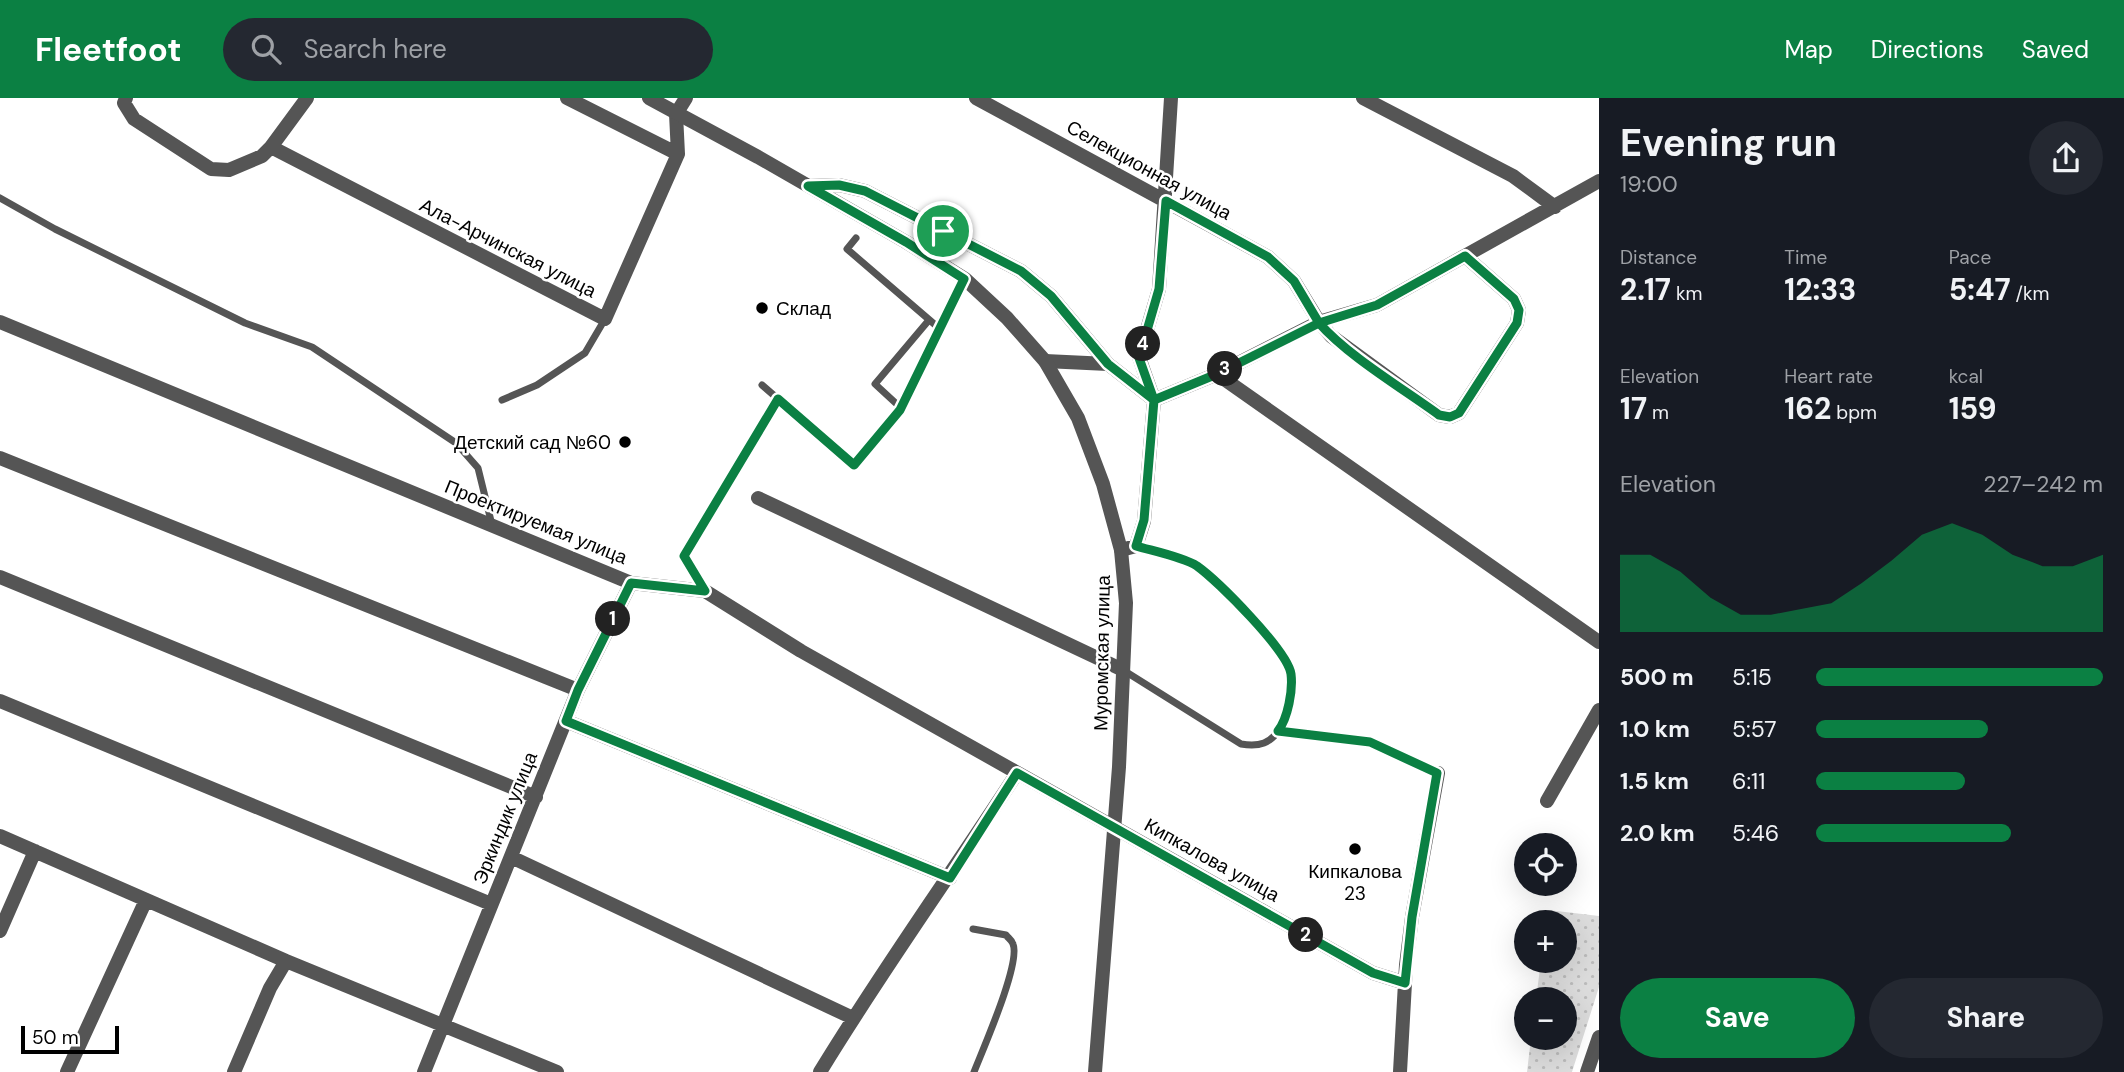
<!DOCTYPE html>
<meta charset="utf-8">
<style>
:root{--surface:#171b24;--page:#242831;--text:#f1f3f6;--muted:#9ea1a6;--accent:#0b8043}
body{margin:0;font-family:"DM Sans",sans-serif;background:var(--page);color:var(--text);height:100vh;display:flex;flex-direction:column;font-size:26px;white-space:nowrap}
*{box-sizing:border-box;margin:0}
p{font-size:23px;color:var(--muted)}
.icon{flex:none;width:38px;height:38px;fill:none;stroke:currentColor;stroke-width:2;stroke-linecap:round;stroke-linejoin:round}
.map{position:relative;flex:1;overflow:hidden}
.details{display:flex;flex-direction:column;background:var(--surface);width:525px}
.details>*{flex:none}
.tools{position:absolute;left:1514px;top:735px;display:grid;gap:14px}
.tools a{display:grid;place-items:center;width:63px;height:63px;border-radius:50%;background:var(--surface);box-shadow:0 7px 28px #0002;font-size:35px}
.scale{position:absolute;left:21px;bottom:18px;width:98px;box-sizing:border-box;padding-left:7px;border:4px solid #000;border-top:0;font-size:19px;line-height:24px;white-space:nowrap;color:#000;-webkit-text-stroke:5px #fff;paint-order:stroke}
.pin{position:absolute;display:grid;place-items:center;width:60px;height:60px;color:#fff;margin:-30px;border:4px solid #fff;border-radius:50%;box-shadow:0 2px 7px #0007}
.km{position:absolute;width:35px;height:35px;margin:-18px;border-radius:50%;background:#222;color:#fff;font-size:19px;line-height:35px;text-align:center}
.round{display:grid;place-items:center;flex:none;width:74px;height:74px;border-radius:37px;background:var(--page)}
.summary{display:flex;align-items:center;justify-content:space-between;height:119px;padding:0 21px}
h1{font-size:38px;font-weight:700;line-height:52px}
.figures{display:grid;grid-template-columns:repeat(3,1fr);gap:10px;height:119px;padding:7px 21px}
.figures div{display:grid;align-content:center}
.figures b{font-size:30px;font-weight:700}
.figures small{font-size:19px;font-weight:400}
.figures p{font-size:19px}
.chart{height:196px;padding:14px 21px}
.chart p{display:flex;justify-content:space-between}
.chart svg{width:100%;height:126px;margin-top:7px;fill:var(--accent);opacity:.7}
.action{display:flex;gap:14px;margin-top:auto;padding:14px 21px}
.action a{flex:1;height:80px;border-radius:42px;background:var(--accent);color:#fff;font-size:28px;font-weight:700;line-height:80px;text-align:center}
.action a+a{background:var(--page);color:var(--text)}
ul{padding:0 21px;list-style:none;font-size:23px}
li{display:grid;grid-template-columns:112px 84px 1fr;align-items:center;height:52px}
li i{height:18px;border-radius:9px;background:var(--accent)}
header{display:flex;align-items:center;gap:42px;box-sizing:border-box;height:98px;padding:0 35px;background:var(--accent);color:#fff}
header strong{font-size:33px}
nav{display:flex;gap:38px;margin-inline-start:auto;font-size:24px}
.search{width:490px;height:63px;background:var(--page);display:flex;align-items:center;gap:18px;box-sizing:border-box;padding:0 24px;border-radius:38px;color:var(--muted);font-size:26px}
main{display:flex;flex:1;min-height:0}
.map>svg:first-child{display:block}
.green{fill:url(#green-dots)}
.lines{fill:none;stroke-linecap:round;stroke-linejoin:round}
.path{stroke:#777;stroke-width:2.5;stroke-dasharray:2 3.5;stroke-linecap:butt}
.service{stroke:#555;stroke-width:7}
.minor{stroke:#555;stroke-width:14}
.tertiary{stroke:#555;stroke-width:14}
.route-casing{stroke:#fff;stroke-width:14}
.route{stroke:#0b8043;stroke-width:9}
.poi-dot{fill:#000;stroke:#fff;stroke-width:2.5}
.labels{text-anchor:middle;dominant-baseline:central;stroke-width:5;stroke-linejoin:round;paint-order:stroke}
.street-label{font-size:19px;fill:#000;stroke:#fff}
.poi-label{font-size:19px;fill:#000;stroke:#fff;text-anchor:start}
</style>
<header>
<strong>Fleetfoot</strong>
<div class="search"><svg class="icon" aria-label="search" viewBox="0 0 24 24"><circle cx="10" cy="10" r="6"/><path d="M15 15l6 6"/></svg>Search here</div>
<nav><a>Map</a><a>Directions</a><a>Saved</a></nav>
</header>
<main>
<div class="map">
<svg width="1599" height="974" viewBox="0 0 1599 974">
<defs>
<pattern id="green-dots" width="8" height="8" patternUnits="userSpaceOnUse" patternTransform="scale(1.75)"><rect width="8" height="8" fill="#dcdcdc"/><path d="M2 2h.1M6 6h.1" fill="none" stroke="#bbb" stroke-width="1.8" stroke-linecap="round"/></pattern>
</defs>
<rect width="100%" height="100%" fill="#fff"/>
<path class="green" d="M1548,812l51,6v71l-27,85h-45l4,-34h33v-39h-28l5,-38h23v-39h-17z"/>
<g class="lines">
<path class="path" d="M696,478l-12,-20 89,-148"/>
<path class="service" d="M0,100l55,31 190,94 67,24 144,96 22,25 14,57
M856,140l-9,11 93,80
M762,287l92,80 46,-55 65,-131
M502,302l35,-15 48,-32 20,-34
M901,310l-26,-24 54,-64
M1123,572l118,74c18,3 30,0 40,-17 7,-12 12,-38 10,-53 -2,-23 -73,-93 -94,-108 -14,-9 -44,-15 -61,-20
M1278,633l92,11 68,31
M973,831l33,6c2,3 6,5 7,9 8,19 -30,105 -39,128"/>
<path class="minor" d="M126,0l-2,5 10,16 77,50 18,1 33,-14 9,-9
M307,0l-36,49 334,172 73,-165
M567,0l111,56 -2,-40 10,-16
M976,0l292,159 26,24 25,41 12,14 108,79 11,2 9,-4 58,-90 2,-13 -5,-11 -49,-43
M1363,0l150,78 42,31
M809,88l30,-1 26,6 156,80 30,25 57,68 46,36 63,-26 102,-52 58,-17 222,-124
M0,224l631,261 74,8 96,60 572,322 32,10
M1045,263l63,3
M1217,276l382,268
M0,360l578,232
M758,400l365,172
M1121,452l15,-4 8,-25 10,-121 -15,-43 20,-68 12,-191
M0,479l536,220
M0,603l491,203
M566,623l384,157
M1547,703l52,-91
M0,738l286,125 271,111
M511,759l342,161
M0,833l35,-80
M67,974l79,-172
M234,974l36,-84 16,-27
M424,974l154,-382 53,-107
M820,974c62,-102 132,-199 197,-299
M1400,974l6,-107 6,-48 26,-144"/>
<path class="tertiary" d="M649,0l109,59 148,85 59,37 42,39 38,43 33,57 25,66 18,66 5,53 -7,164 -24,305
M1587,974l12,-35"/>
</g>
<g class="lines">
<defs>
<path id="route" d="M943,133l-78,-40 -26,-6 -31,1 98,56 58,37 -64,131 -46,55 -76,-66 -94,157 21,35 -74,-8 -53,107 -12,31 384,157 67,-105 356,200 32,10 7,-66 25,-144 -67,-31 -92,-11c10,-13 15,-41 13,-57 -3,-23 -73,-93 -94,-108 -14,-9 -44,-15 -61,-20l8,-26 10,-120 63,-26 102,-51c29,33 83,65 120,92l11,2 9,-4 58,-90 2,-13 -5,-11 -49,-43 -88,49 -58,18 -25,-42 -26,-24 -102,-56 -7,88 -20,69 15,42 -46,-36 -57,-68 -30,-25 -78,-40"/>
</defs>
<use href="#route" class="route-casing"/>
<use href="#route" class="route"/>
</g>
<g class="poi-dot">
<circle cx="762" cy="210" r="7"/>
<circle cx="625" cy="344" r="7"/>
<circle cx="1355" cy="751" r="7"/>
</g>
<g class="labels">
<g class="street-label">
<text transform="translate(1149 72) rotate(29)">Селекционная улица</text>
<text transform="translate(508 150) rotate(27)">Ала-Арчинская улица</text>
<text transform="translate(536 424) rotate(22)">Проектируемая улица</text>
<text transform="translate(1102 555) rotate(-89)">Муромская улица</text>
<text transform="translate(505 720) rotate(-68)">Эркиндик улица</text>
<text transform="translate(1212 762) rotate(29)">Кипкалова улица</text>
</g>
<g class="poi-label">
<text x="776" y="210">Склад</text>
<text x="611" y="344" text-anchor="end">Детский сад №60</text>
<text x="1355" y="773" text-anchor="middle">Кипкалова<tspan x="1355" dy="22">23</tspan></text>
</g>
</g>
</svg>
<div class="tools">
<a><svg class="icon" aria-label="locate" viewBox="0 0 24 24"><circle cx="12" cy="12" r="6"/><path d="M12 2v4M12 18v4M2 12h4M18 12h4"/></svg></a>
<a>+</a>
<a>−</a>
</div>
<div class="scale">50 m</div>
<div class="pin" style="left:943px;top:133px;background:#1e9e55"><svg class="icon" aria-label="arrive" viewBox="0 0 24 24"><path d="M6 21V4h12l-3 4 3 4H6"/></svg></div>
<b class="km" style="left:613px;top:521px">1</b>
<b class="km" style="left:1306px;top:837px">2</b>
<b class="km" style="left:1225px;top:271px">3</b>
<b class="km" style="left:1143px;top:246px">4</b>
</div>
<section class="details">
<div class="summary"><div><h1>Evening run</h1><p>19:00</p></div><a class="round"><svg class="icon" aria-label="share" viewBox="0 0 24 24"><path d="M12 15V3M7 8l5-5 5 5M5 13v7h14v-7"/></svg></a></div>
<div class="figures">
<div><p>Distance</p><b>2.17<small> km</small></b></div>
<div><p>Time</p><b>12:33</b></div>
<div><p>Pace</p><b>5:47<small> /km</small></b></div>
</div>
<div class="figures">
<div><p>Elevation</p><b>17<small> m</small></b></div>
<div><p>Heart rate</p><b>162<small> bpm</small></b></div>
<div><p>kcal</p><b>159</b></div>
</div>
<div class="chart"><p><span>Elevation</span>227–242 m</p>
<svg viewBox="0 0 160 44" preserveAspectRatio="none"><path d="M0 44V17L10 17L20 23L30 32L40 38L50 38L60 36L70 34L80 27L90 19L100 10L110 6L120 10L130 17L140 21L150 21L160 17V44z"/></svg>
</div>
<ul>
<li><b>500 m</b>5:15<i style="width:100%"></i></li>
<li><b>1.0 km</b>5:57<i style="width:60%"></i></li>
<li><b>1.5 km</b>6:11<i style="width:52%"></i></li>
<li><b>2.0 km</b>5:46<i style="width:68%"></i></li>
</ul>
<div class="action"><a>Save</a><a>Share</a></div>
</section>
</main>
